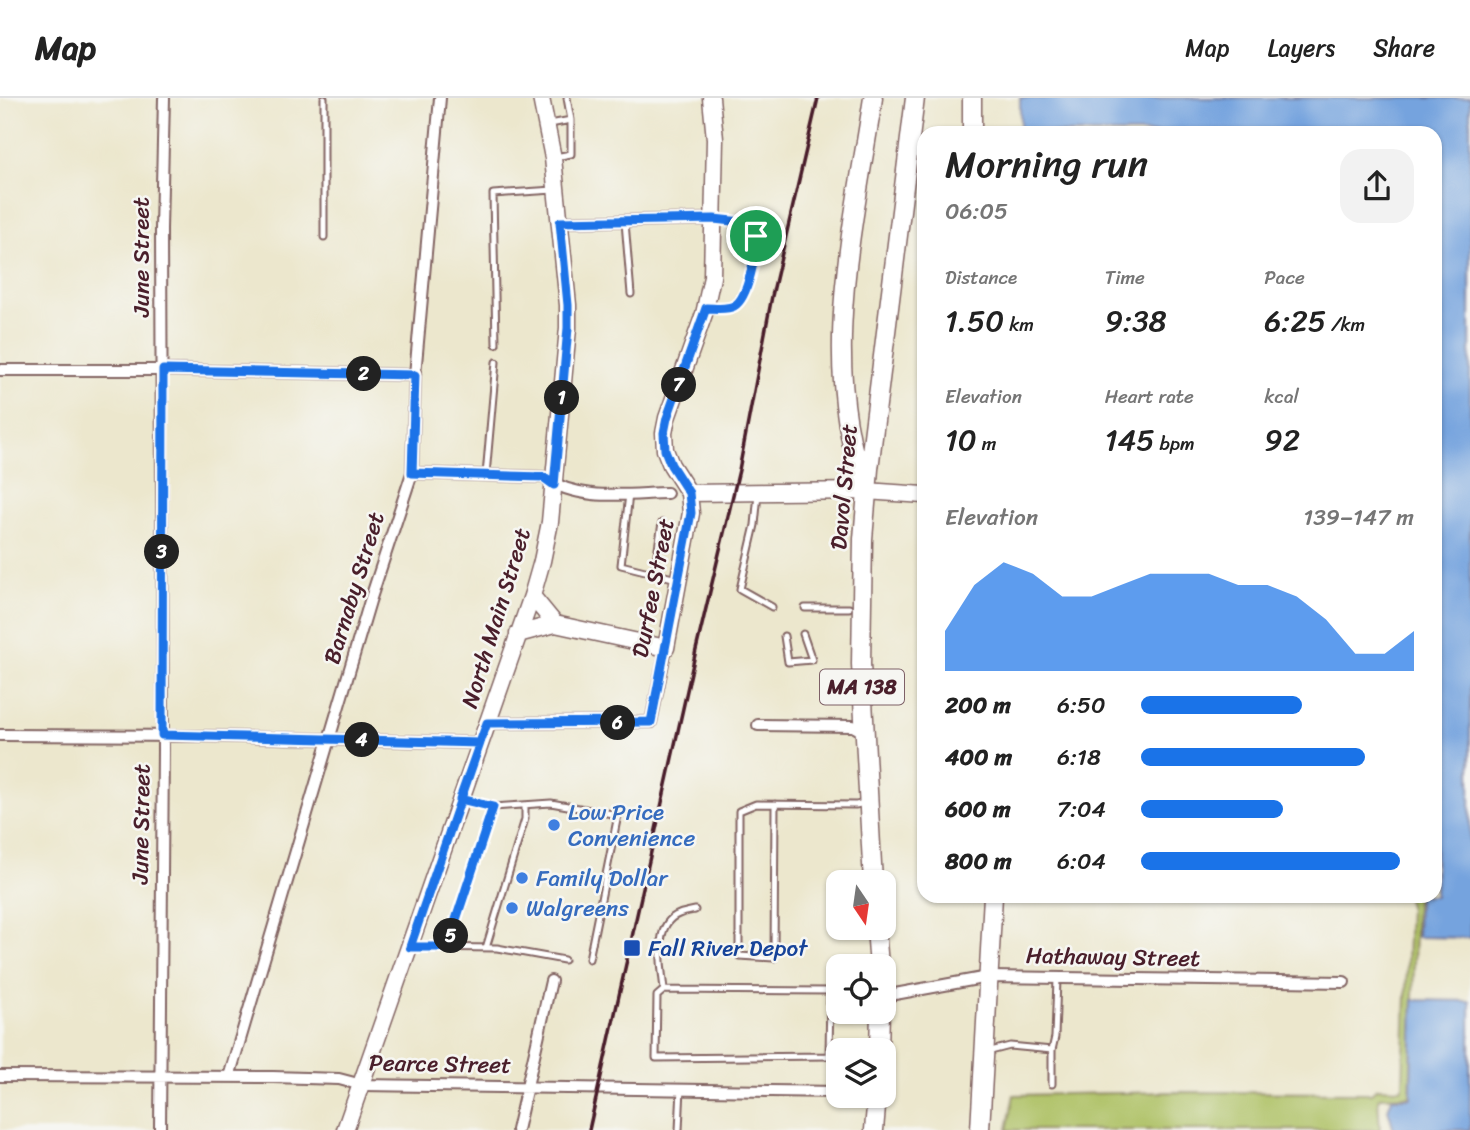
<!DOCTYPE html>
<meta charset="utf-8">
<style>
:root{--surface:#fff;--page:#f2f2f2;--text:#222;--muted:#767676;--line:#e0e0e0;--accent:#1a73e8}
body{margin:0;font-family:Sriracha,sans-serif;background:var(--page);color:var(--text);height:100vh;display:flex;flex-direction:column;font-size:26px;white-space:nowrap}
*{box-sizing:border-box;margin:0}
p{font-size:23px;color:var(--muted)}
.icon{flex:none;width:38px;height:38px;fill:none;stroke:currentColor;stroke-width:2;stroke-linecap:round;stroke-linejoin:round}
.map{position:relative;flex:1;overflow:hidden}
.sheet{position:absolute;left:917px;top:28px;width:525px;height:777px;display:flex;flex-direction:column;background:var(--surface);border-radius:21px;box-shadow:0 2px 5px #0004}
.sheet>*{flex:none}
.needle{width:46px;rotate:167deg}
.buttons{position:absolute;left:826px;top:772px;display:grid;gap:14px}
.buttons a{display:grid;place-items:center;width:70px;height:70px;border-radius:14px;background:var(--surface);box-shadow:0 2px 5px #0004;font-size:35px}
.pin{position:absolute;display:grid;place-items:center;width:60px;height:60px;color:#fff;margin:-30px;border:4px solid #fff;border-radius:50%;box-shadow:0 2px 7px #0007}
.km{position:absolute;width:35px;height:35px;margin:-18px;border-radius:50%;background:#222;color:#fff;font-size:19px;line-height:35px;text-align:center}
.round{display:grid;place-items:center;flex:none;width:74px;height:74px;border-radius:21px;background:var(--page)}
.head{display:flex;align-items:center;justify-content:space-between;height:119px;padding:0 28px}
h1{font-size:38px;font-weight:600;line-height:52px}
.stats{display:grid;grid-template-columns:repeat(3,1fr);gap:10px;height:119px;padding:7px 28px}
.stats div{display:grid;align-content:center}
.stats b{font-size:30px;font-weight:600}
.stats small{font-size:19px;font-weight:400}
.stats p{font-size:19px}
.chart{height:196px;padding:14px 28px}
.chart p{display:flex;justify-content:space-between}
.chart svg{width:100%;height:126px;margin-top:7px;fill:var(--accent);opacity:.7}
ul{padding:0 28px;list-style:none;font-size:23px}
li{display:grid;grid-template-columns:112px 84px 1fr;align-items:center;height:52px}
li i{height:18px;border-radius:9px;background:var(--accent)}
header{display:flex;align-items:center;gap:42px;box-sizing:border-box;height:98px;padding:0 35px;background:var(--surface);border-bottom:2px solid var(--line)}
header strong{font-size:33px}
nav{display:flex;gap:38px;margin-inline-start:auto;font-size:24px}
.map>svg:first-child{display:block}
.green{fill:#aec165;stroke:#7c7048;stroke-width:2}
.water{fill:#75a3de;stroke:#606184;stroke-width:2}
.lines{fill:none;stroke-linecap:round;stroke-linejoin:round}
.service-casing{stroke:#836564;stroke-width:9}
.minor-casing{stroke:#836564;stroke-width:14}
.secondary-casing{stroke:#836564;stroke-width:19}
.trunk-casing{stroke:#836564;stroke-width:21}
.service{stroke:#fff;stroke-width:5}
.minor{stroke:#fff;stroke-width:10}
.secondary{stroke:#fff;stroke-width:16}
.trunk{stroke:#fff;stroke-width:18}
.rail{stroke:#4a1f2b;stroke-width:3.5}
.route-casing{stroke:#fff;stroke-width:14}
.route{stroke:#1a73e8;stroke-width:9}
.shop-dot{fill:#3f7fe0;stroke:#f6f6f2;stroke-width:2.5}
.transit-dot{fill:#1a4fb4;stroke:#f6f6f2;stroke-width:2.5}
.labels{text-anchor:middle;dominant-baseline:central;stroke-width:5;stroke-linejoin:round;paint-order:stroke}
.shield{fill:#f6f6f2;stroke:#7e6067;stroke-width:2}
.shield-label{font-size:21px;font-weight:bold;fill:#4a1f2b}
.street-label{font-size:23px;fill:#4a1f2b;stroke:#f6f6f2}
.shop-label{font-size:23px;fill:#366cbe;stroke:#f6f6f2;text-anchor:start}
.transit-label{font-size:23px;fill:#164399;stroke:#f6f6f2;text-anchor:start}
</style>
<header>
<strong>Map</strong>
<nav><a>Map</a><a>Layers</a><a>Share</a></nav>
</header>
<div class="map">
<svg width="1470" height="1032" viewBox="0 0 1470 1032">
<rect width="100%" height="100%" fill="#f6f6f2"/>
<filter id="ink" filterUnits="userSpaceOnUse"><feTurbulence type="fractalNoise" baseFrequency=".0143" numOctaves="2"/><feDisplacementMap in="SourceGraphic" scale="14" xChannelSelector="R" yChannelSelector="G"/><feConvolveMatrix kernelMatrix="1 2 1 2 8 2 1 2 1" color-interpolation-filters="sRGB"/></filter>
<filter id="wash" filterUnits="userSpaceOnUse"><feTurbulence type="fractalNoise" baseFrequency=".00686" numOctaves="4" result="noise"/><feDisplacementMap in="SourceGraphic" scale="28" xChannelSelector="R" yChannelSelector="G"/><feGaussianBlur stdDeviation="1.57" result="paint"/><feColorMatrix in="noise" values="0 0 0 0 0 0 0 0 0 0 0 0 0 0 0 0 0 1.4 0 .05"/><feComposite in="paint" operator="in"/></filter>
<g filter="url(#wash)">
<rect width="100%" height="100%" fill="#ece7cd"/>
<path class="green" d="M1299,798h117l-6,200 -30,1 -2,3 2,30h-373l7,-35 159,-3 198,1 6,-5 24,1 2,-4 6,-179 -3,-10z"/>
<path class="water" d="M1020,0h450v840l-53,-1 1,-41h17v-763h-415z
M1413,902l57,1v129h-76l-6,-21 4,-11h19z"/>
</g>
<g filter="url(#ink)">
<g class="lines">
<defs>
<path id="service" d="M324,0v139
M550,26l21,-4
M555,59l16,-3v-34l-4,-22
M625,124l6,72
M709,210c9,0 21,2 28,-4 14,-11 21,-60 17,-76l-9,-6 -30,-3
M496,246l-3,-150 61,-4
M486,377l10,-113
M629,396l-8,71 56,14
M758,396l-3,31 -15,64 32,18
M654,475l8,-50
M805,510h44
M784,538l4,26 24,-2 -9,-26
M462,701l31,8 58,-4 67,12 -29,144
M775,706l-1,154 -35,-2v-145l17,-7 100,1 8,-2
M413,849l84,1 67,12
M447,849l46,-140
M486,850l39,-129v-14
M664,892c-2,-22 -12,-66 15,-76 5,-2 11,-3 16,-4
M830,893l-1,65 -173,2 1,-62 7,-6 166,1 8,1
M987,954l23,-6 42,4 3,-13 2,-58
M1052,986v-34
M679,1032l2,-42"/>
<path id="minor" d="M560,124l154,-3
M0,272h163l252,5
M412,375l131,4c36,25 83,17 124,16
M487,625l164,-1 15,-74
M758,627l95,1 11,6
M0,637l200,1 280,7
M884,898l104,-19 356,5
M0,978l273,1 66,2 23,6 476,7
M229,979l141,-476 42,-128 3,-98 25,-277
M160,1032l3,-381 -2,-520 3,-131
M517,1032l34,-149"/>
<path id="secondary" d="M689,395l177,-2 58,4
M532,498l23,28
M518,536l37,-10 111,24 25,-135 -2,-20 -18,-28 -6,-15 -1,-17 3,-15 37,-104 8,-37 3,-138 -4,-41
M345,1032l187,-534 10,-35 8,-39 18,-194v-23l-15,-147 -12,-60"/>
<path id="trunk" d="M972,0v35
M865,390c-47,-123 -11,-264 8,-390
M873,784l-12,-218 2,-125 6,-70 46,-371
M876,830l3,38
M879,952l1,-38
M874,1032l3,-34
M980,1032l13,-234"/>
</defs>
<use href="#service" class="service-casing"/>
<use href="#minor" class="minor-casing"/>
<use href="#secondary" class="secondary-casing"/>
<use href="#trunk" class="trunk-casing"/>
<use href="#service" class="service"/>
<use href="#minor" class="minor"/>
<use href="#secondary" class="secondary"/>
<use href="#trunk" class="trunk"/>
<path class="rail" d="M589,1032l107,-480 43,-180 33,-174 46,-198"/>
</g>
</g>
<g class="lines" filter="url(#ink)">
<defs>
<path id="route" d="M756,138l-2,-8 -4,-5 -36,-4 -154,3 8,83v23l-14,157 -11,-8 -131,-4 3,-98 -252,-5 -1,365 318,8 -70,204h37l46,-140 -33,-8 27,-76 164,-1 40,-209 -2,-20 -18,-28 -6,-15 -1,-17 3,-15 39,-110c9,0 21,2 28,-2 15,-8 22,-55 22,-70"/>
</defs>
<use href="#route" class="route-casing"/>
<use href="#route" class="route"/>
</g>
<g class="shop-dot">
<circle cx="554" cy="727" r="7"/>
<circle cx="522" cy="780" r="7"/>
<circle cx="512" cy="810" r="7"/>
</g>
<rect class="transit-dot" x="623" y="841" width="18" height="18" rx="3.5"/>
<g class="labels">
<rect class="shield" x="820" y="571.5" width="84" height="35" rx="5"/>
<g class="shield-label">
<text x="862" y="589">MA 138</text>
</g>
<g class="street-label">
<text transform="translate(141 159) rotate(-90)">June Street</text>
<text transform="translate(844 389) rotate(-85)">Davol Street</text>
<text transform="translate(354 490) rotate(-73)">Barnaby Street</text>
<text transform="translate(653 490) rotate(-79)">Durfee Street</text>
<text transform="translate(496 520) rotate(-73)">North Main Street</text>
<text transform="translate(141 726) rotate(-89)">June Street</text>
<text transform="translate(1113 859) rotate(1)">Hathaway Street</text>
<text transform="translate(440 966) rotate(1)">Pearce Street</text>
</g>
<g class="shop-label">
<text x="568" y="714">Low Price<tspan x="568" dy="26">Convenience</tspan></text>
<text x="536" y="780">Family Dollar</text>
<text x="526" y="810">Walgreens</text>
</g>
<g class="transit-label">
<text x="648" y="850">Fall River Depot</text>
</g>
</g>
</svg>
<div class="buttons">
<a><svg class="needle" viewBox="-14 -14 28 28"><path d="M0-13l5 13h-10z" fill="#e53935"/><path d="M0 13l5-13h-10z" fill="#767676"/></svg></a>
<a><svg class="icon" aria-label="locate" viewBox="0 0 24 24"><circle cx="12" cy="12" r="6"/><path d="M12 2v4M12 18v4M2 12h4M18 12h4"/></svg></a>
<a><svg class="icon" aria-label="layers" viewBox="0 0 24 24"><path d="M12 4l9 5-9 5-9-5zM3 14l9 5 9-5"/></svg></a>
</div>
<div class="pin" style="left:756px;top:138px;background:#1e9e55"><svg class="icon" aria-label="arrive" viewBox="0 0 24 24"><path d="M6 21V4h12l-3 4 3 4H6"/></svg></div>
<b class="km" style="left:562px;top:300px">1</b>
<b class="km" style="left:364px;top:276px">2</b>
<b class="km" style="left:162px;top:454px">3</b>
<b class="km" style="left:362px;top:642px">4</b>
<b class="km" style="left:451px;top:838px">5</b>
<b class="km" style="left:618px;top:625px">6</b>
<b class="km" style="left:679px;top:287px">7</b>
<section class="sheet">
<div class="head"><div><h1>Morning run</h1><p>06:05</p></div><a class="round"><svg class="icon" aria-label="share" viewBox="0 0 24 24"><path d="M12 15V3M7 8l5-5 5 5M5 13v7h14v-7"/></svg></a></div>
<div class="stats">
<div><p>Distance</p><b>1.50<small> km</small></b></div>
<div><p>Time</p><b>9:38</b></div>
<div><p>Pace</p><b>6:25<small> /km</small></b></div>
</div>
<div class="stats">
<div><p>Elevation</p><b>10<small> m</small></b></div>
<div><p>Heart rate</p><b>145<small> bpm</small></b></div>
<div><p>kcal</p><b>92</b></div>
</div>
<div class="chart"><p><span>Elevation</span>139–147 m</p>
<svg viewBox="0 0 160 44" preserveAspectRatio="none"><path d="M0 44V30L10 14L20 6L30 10L40 18L50 18L60 14L70 10L80 10L90 10L100 14L110 14L120 18L130 26L140 38L150 38L160 30V44z"/></svg>
</div>
<ul>
<li><b>200 m</b>6:50<i style="width:59%"></i></li>
<li><b>400 m</b>6:18<i style="width:82%"></i></li>
<li><b>600 m</b>7:04<i style="width:52%"></i></li>
<li><b>800 m</b>6:04<i style="width:95%"></i></li>
</ul>
</section>
</div>
